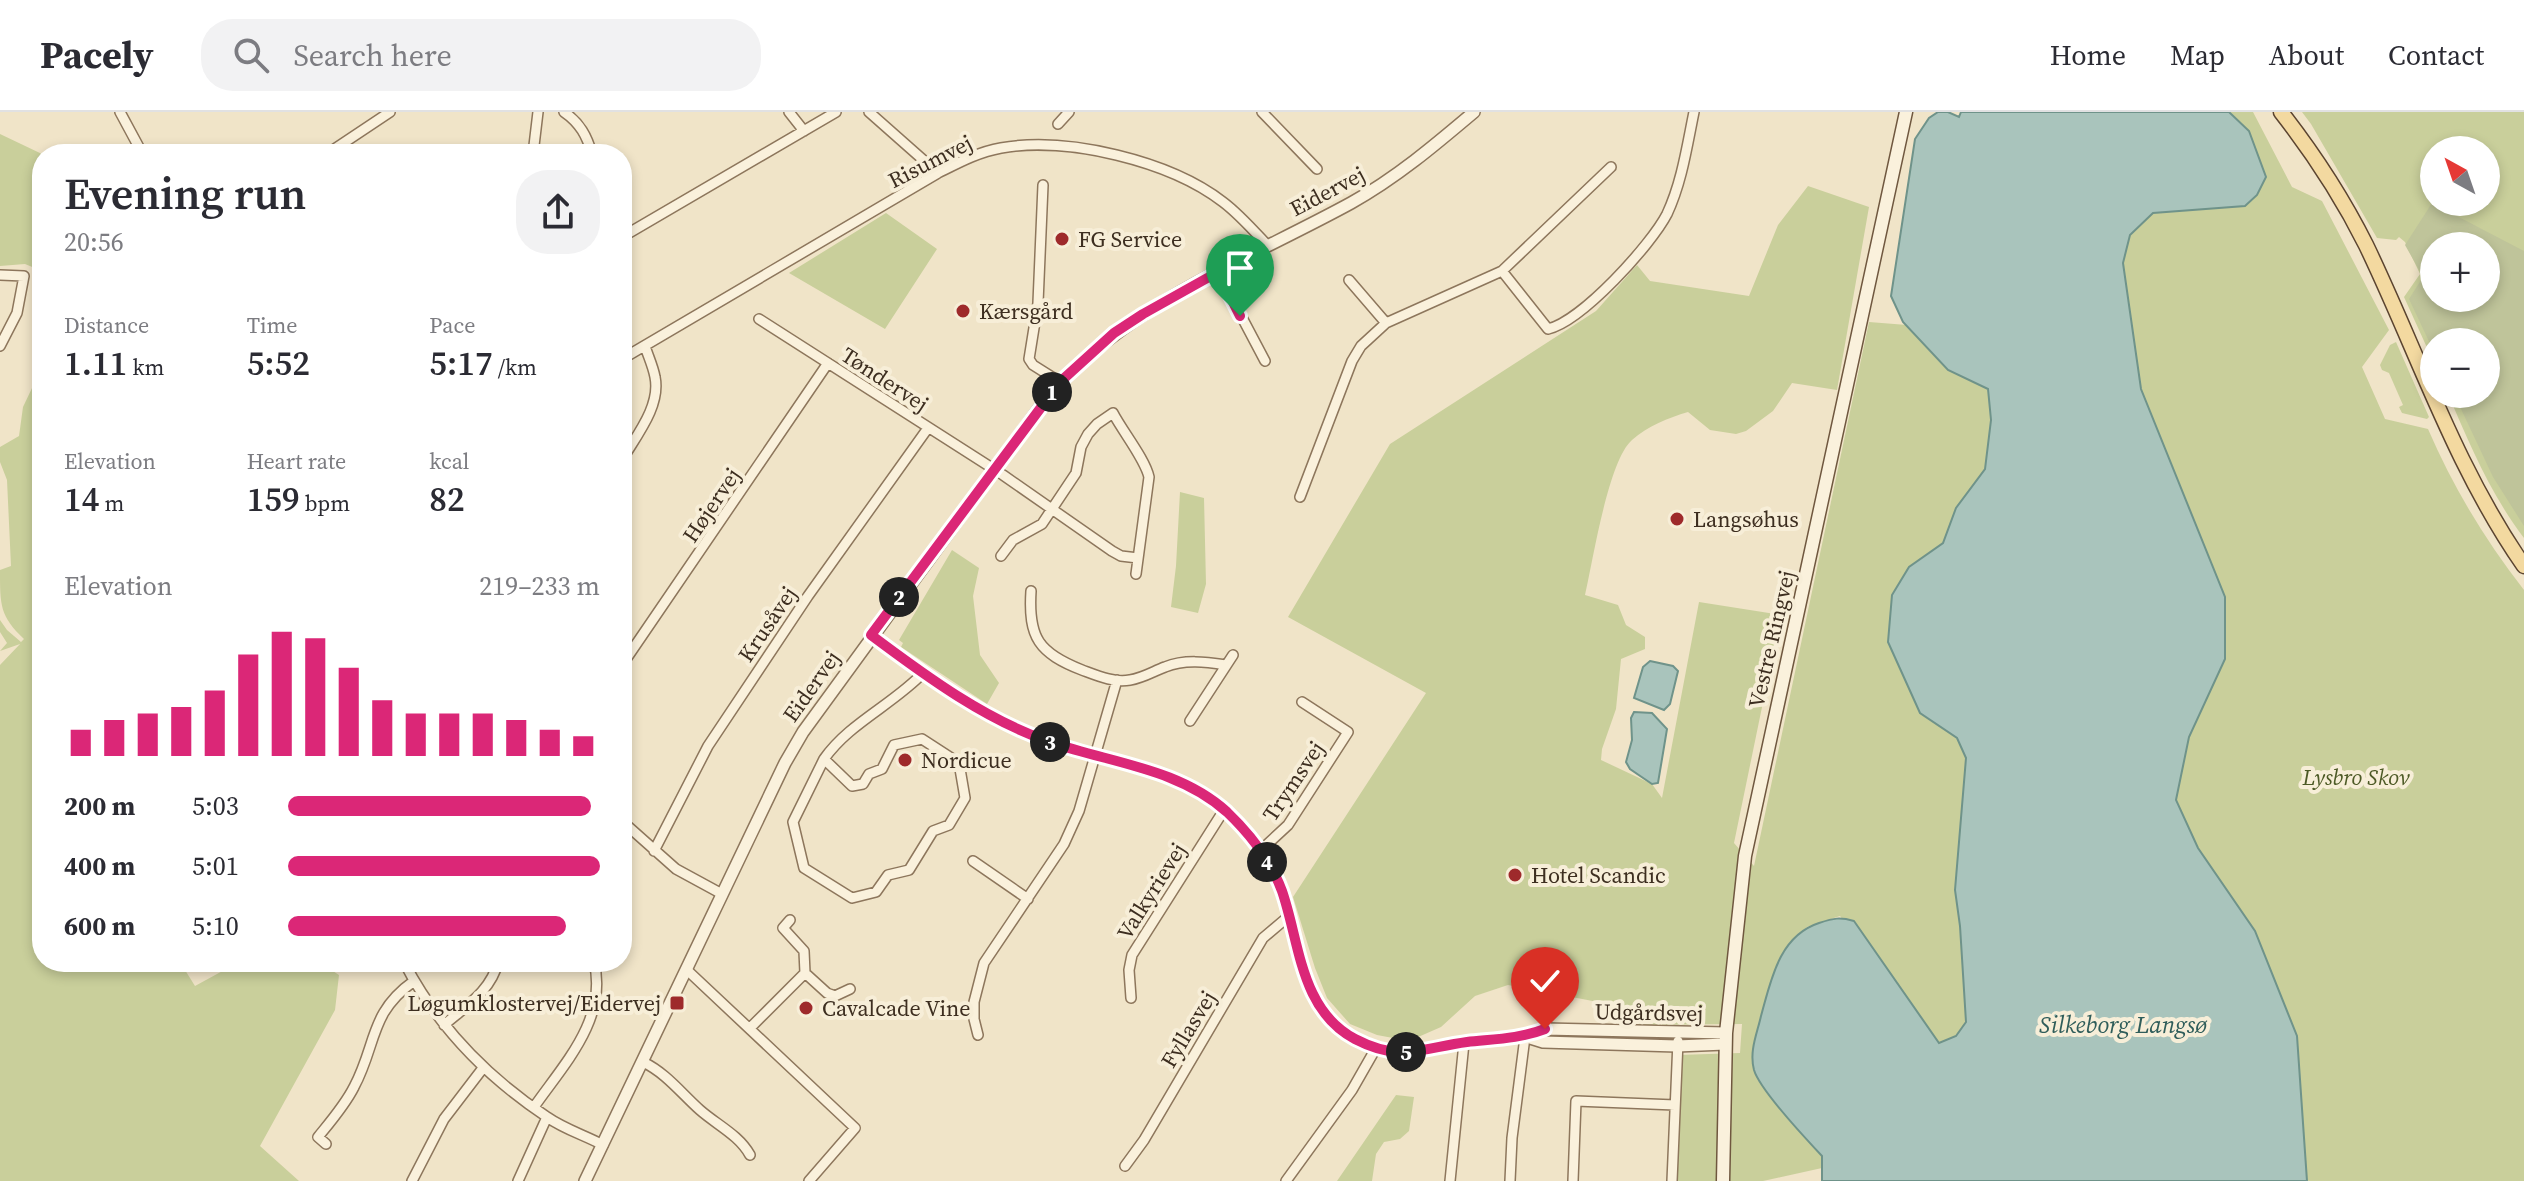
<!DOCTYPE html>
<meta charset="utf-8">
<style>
:root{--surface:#fff;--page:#f2f2f3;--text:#2b2b33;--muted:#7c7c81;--line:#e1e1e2;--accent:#db2777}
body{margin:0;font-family:"Source Serif 4",serif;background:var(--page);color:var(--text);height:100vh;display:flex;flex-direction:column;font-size:30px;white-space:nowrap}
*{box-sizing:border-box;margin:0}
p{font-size:26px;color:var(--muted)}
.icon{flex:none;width:44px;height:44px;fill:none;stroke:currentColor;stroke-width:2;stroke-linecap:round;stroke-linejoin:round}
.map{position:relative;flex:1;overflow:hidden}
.side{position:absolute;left:32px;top:32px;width:600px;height:828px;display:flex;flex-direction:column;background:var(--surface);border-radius:32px;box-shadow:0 4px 12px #0003}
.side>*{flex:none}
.needle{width:52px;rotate:320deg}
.fabs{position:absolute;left:2420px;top:24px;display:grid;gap:16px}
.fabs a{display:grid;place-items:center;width:80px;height:80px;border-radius:50%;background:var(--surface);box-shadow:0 4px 12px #0003;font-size:40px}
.pin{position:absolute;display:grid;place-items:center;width:68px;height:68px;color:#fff;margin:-82px -34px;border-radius:50% 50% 50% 0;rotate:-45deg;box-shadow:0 0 8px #0007}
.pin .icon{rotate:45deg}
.km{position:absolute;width:40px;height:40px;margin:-20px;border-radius:50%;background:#222;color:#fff;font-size:22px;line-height:40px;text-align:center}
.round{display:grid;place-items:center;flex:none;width:84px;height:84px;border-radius:32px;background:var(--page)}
.headline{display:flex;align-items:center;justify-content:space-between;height:136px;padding:0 32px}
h1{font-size:44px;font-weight:600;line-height:60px}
.stats{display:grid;grid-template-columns:repeat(3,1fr);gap:12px;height:136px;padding:8px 32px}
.stats div{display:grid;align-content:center}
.stats b{font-size:34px;font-weight:600}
.stats small{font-size:22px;font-weight:400}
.stats p{font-size:22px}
.chart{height:224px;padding:16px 32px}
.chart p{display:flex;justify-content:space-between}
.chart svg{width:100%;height:144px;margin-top:8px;stroke:var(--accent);stroke-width:6}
ul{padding:0 32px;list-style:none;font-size:26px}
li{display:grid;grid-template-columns:128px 96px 1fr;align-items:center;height:60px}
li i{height:20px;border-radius:10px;background:var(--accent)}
header{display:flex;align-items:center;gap:48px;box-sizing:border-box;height:112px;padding:0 40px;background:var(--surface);border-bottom:2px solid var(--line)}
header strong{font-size:38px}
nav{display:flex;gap:44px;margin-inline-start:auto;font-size:28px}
.search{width:560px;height:72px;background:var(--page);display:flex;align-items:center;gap:20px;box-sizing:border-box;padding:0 28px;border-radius:32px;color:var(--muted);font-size:30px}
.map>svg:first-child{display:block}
.green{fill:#c9cf9b;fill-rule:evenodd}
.cemetery{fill:#bfc49a;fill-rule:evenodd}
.water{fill:#a9c4bc;stroke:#6f938a;stroke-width:2}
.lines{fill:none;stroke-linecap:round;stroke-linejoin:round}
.minor-casing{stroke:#8d765c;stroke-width:12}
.tertiary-casing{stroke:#8d765c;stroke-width:14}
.secondary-casing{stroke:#6f573f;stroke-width:15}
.primary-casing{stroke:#5b4430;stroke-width:17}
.minor{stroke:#faf1dc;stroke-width:9}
.tertiary{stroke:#faf1dc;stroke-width:11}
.secondary{stroke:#faf1dc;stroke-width:12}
.primary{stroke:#f3d9a0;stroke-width:14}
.route-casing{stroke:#fff;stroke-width:16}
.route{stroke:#db2777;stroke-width:10}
.poi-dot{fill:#9e2a2b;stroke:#f7eed8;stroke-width:3}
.labels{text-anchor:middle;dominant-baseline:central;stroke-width:8;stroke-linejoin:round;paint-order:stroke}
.street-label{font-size:22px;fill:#3d2e20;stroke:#f7eed8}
.poi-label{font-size:22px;fill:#3d2e20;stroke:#f7eed8;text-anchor:start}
.park-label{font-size:22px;font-style:italic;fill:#4d5a26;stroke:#f7eed8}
.water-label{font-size:24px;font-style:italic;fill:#2f5d5a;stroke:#f7eed8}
</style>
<header>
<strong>Pacely</strong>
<div class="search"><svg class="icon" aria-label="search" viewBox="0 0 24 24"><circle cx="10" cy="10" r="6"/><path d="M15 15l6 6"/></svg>Search here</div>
<nav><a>Home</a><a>Map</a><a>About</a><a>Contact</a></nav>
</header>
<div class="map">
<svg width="2524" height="1069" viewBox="0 0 2524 1069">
<rect width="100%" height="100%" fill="#f0e4c8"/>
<path class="green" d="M2229,0h24l39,75 30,14 67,129 -27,37 23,52 43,10c25,58 57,111 96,161v591h-217l-10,-145 -42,-105 -57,-83 -22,-48 13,-63 36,-78v-62l-84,-208 -18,-126 7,-28 23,-22 92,-7 12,-11 9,-19 -17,-45z
M2302,0h222v426c-33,-43 -55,-95 -76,-144h38v-52h-52v21l-30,-66 16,-23 -15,-32 -6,-5 -3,3 -19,-2 -66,-114zM2434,38h52v52h-52zM2434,134h52v52h-52z
M0,22l42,20v117l-17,-7 -25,2z
M1808,74l61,21 -32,183 -45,-7 -19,28 -27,20 -10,3 -26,-4 -22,-18c-20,6 -40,14 -56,28 -24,21 -39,121 -47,155l33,10 8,20 19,12v12l-24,10 -5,50 -14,40 -1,11 51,24 10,14 37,-196 82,13 -47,228 20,23 115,-544 38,3 41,45 40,19 3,31 -6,49 -29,39 -13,35 -34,24 11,146 37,25 9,20 -11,132 5,36 6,96 -10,14 -17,7 -99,-127 -33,11 -18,16 -34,130 36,49 31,34v12l-59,13h-88l3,-126 62,-2 2,-29 -108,1 1,-16 -127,-24 -33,11 -34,31 -32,14 -32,-6 -27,-11 -23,-26 -12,-30 -22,-71 133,-204 -138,-76 102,-173 206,-133 41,-46 13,16 99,15 29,-71z
M886,101l51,36 -52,80 -96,-56z
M2396,230l33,75 -2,2 -25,-6 -3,-6 4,-2 -14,-32 -7,-3 -2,-5 10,-20z
M42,255v595h138l15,24 44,-24h80l20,13 -4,35 -75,136 39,35h-299v-516l20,-21 -20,7 7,-8 -7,-11v-12l7,10 14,12 3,-3c-24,-23 -24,-33 -24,-69l11,-4 -4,-86 -7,-18v-15l19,-11 4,-29z
M1180,380l24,6 2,86 -8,29 -27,-6 5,-41z
M952,438l27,18 -6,28 7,59 19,28 -12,21 -86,-57 2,-4 -4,-3z
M1396,983l18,2 -5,34 -9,8 -16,3 -8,12 -4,27h-35z"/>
<path class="cemetery" d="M2432,91l92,48v275l-31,-49 -39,-83h32v-52h-52v10l-25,-53 14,-22 -18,-32zM2434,134h52v52h-52z"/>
<path class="water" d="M1938,0h10l11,5 2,-5h268l20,19 17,46 -9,18 -12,11 -92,7 -23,22 -7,28 18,126 84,208v62l-36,78 -13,63 22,48 57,83 42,105 10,145h-485v-25c-16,-17 -62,-66 -68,-86 -5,-19 3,-36 7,-54 10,-36 18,-80 58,-93 15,-5 21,-6 35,-2l85,122 17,-7 10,-14 -6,-96 -5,-36 11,-132 -9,-20 -37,-25 -32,-71 4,-47 17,-28 34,-24 13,-35 29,-39 6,-49 -3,-31 -40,-19 -45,-48 -12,-26 24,-157 14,-21z
M1650,549l23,5 5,5 -8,33 -6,6 -30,-12 9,-31z
M1634,600l18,1 15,16 -9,54 -6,1 -22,-15 -4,-7 6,-22 -1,-22z"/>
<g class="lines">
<defs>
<path id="minor" d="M120,0l21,39
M564,0c16,11 23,24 28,42
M789,0l15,19
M869,0l69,61
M1262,0l55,57
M1058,12l11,-12
M327,42l63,-42
M533,42l5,-42
M1043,73l-5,118 -9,56 4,6 27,17
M622,125l214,-125
M1502,159l46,58c34,-8 103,-84 119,-115 15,-32 20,-68 27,-102
M1218,160l47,89
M0,163l24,1 -7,37 -17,33
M1349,168l37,43
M759,207l244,156 109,76 9,5 17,2
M622,247l316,-186c20,-10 40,-21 63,-25 66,-12 169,13 222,54 16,12 30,28 44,43
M622,348c14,-24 39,-54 33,-83 -2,-11 -7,-21 -10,-31
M1300,385l52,-136 9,-15 25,-23 116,-52 109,-104
M1001,444l12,-16 29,-16 34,-51 5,-26 7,-13 9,-10 16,-11c10,19 32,46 36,64l-13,97
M1031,479c-3,47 8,62 51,79 16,6 32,13 48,10 13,-2 24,-9 35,-13 20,-8 41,-5 61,-2
M871,523c56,42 116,85 182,108 58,21 125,26 173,68 23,21 44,49 55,79 20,52 19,116 72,148 41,24 70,11 112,5 20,-3 40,-4 60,-6l-13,101 -2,43
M622,553l206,-302
M1190,609l43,-66
M824,647l28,27 11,-2 6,-10 13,-5 12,-24 28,-6 37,24 6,35 -16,27 -16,6 -24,39 -21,5 -12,17 -24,6 -48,-30 -11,-46 31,-63c25,-36 70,-55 100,-87
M622,709l54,48 46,25
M654,739l54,-105 100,-150 120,-168
M1260,739l28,-26 60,-93 -46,-30
M973,749l55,38
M404,850c33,64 83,115 143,155 17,12 37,18 56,28
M687,858l168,158 -46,53
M805,861l22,20 8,3 15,-7
M1131,886l-2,-28 3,-15 92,-145
M444,913c22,-19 47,-34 54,-63
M750,916l55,-55 -1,-22 -21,-23 7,-8
M978,923l-4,-16v-17l10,-39 80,-119 15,-33 38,-131
M643,950c23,11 38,31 57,48 17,15 39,25 50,45
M534,995c30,-43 74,-88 60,-145
M326,1032l-8,-7c13,-16 27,-32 36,-50 23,-43 15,-74 60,-106
M1125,1054l19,-26 119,-202 26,-22
M412,1069l32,-62 39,-51
M518,1069l29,-64
M1286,1069l66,-91 24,-42
M1450,1069l14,-138
M1573,1069l3,-80 99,4
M1672,1069l6,-140"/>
<path id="tertiary" d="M1525,925l20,-8 181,4
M1527,925l16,5 134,4 48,-2
M585,1069l200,-418 18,-31 243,-333c80,-95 199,-138 305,-196 45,-25 84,-58 123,-91"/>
<path id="secondary" d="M1723,1069l3,-148 19,-177 161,-744"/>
<path id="primary" d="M2281,0c32,41 62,87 85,133 52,108 89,222 158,321"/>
</defs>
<use href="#minor" class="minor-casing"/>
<use href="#tertiary" class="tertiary-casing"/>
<use href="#secondary" class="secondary-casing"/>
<use href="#primary" class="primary-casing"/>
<use href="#minor" class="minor"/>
<use href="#tertiary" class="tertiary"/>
<use href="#secondary" class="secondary"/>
<use href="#primary" class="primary"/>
</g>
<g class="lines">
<defs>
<path id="route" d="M1240,204l-22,-44 -75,42 -29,19 -54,49 -189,253c56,42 116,86 182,108 59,20 127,26 174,69 23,22 44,49 55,79 18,52 18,119 73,148 46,24 67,9 112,3 27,-3 52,-3 78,-13"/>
</defs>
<use href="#route" class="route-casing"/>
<use href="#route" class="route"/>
</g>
<g class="poi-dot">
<circle cx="1062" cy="127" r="8"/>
<circle cx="963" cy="199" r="8"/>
<circle cx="1677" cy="407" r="8"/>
<circle cx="905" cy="648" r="8"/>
<circle cx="1515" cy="763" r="8"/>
<rect x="669" y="883" width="16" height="16" rx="4"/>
<circle cx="806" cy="896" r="8"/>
</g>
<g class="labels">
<g class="street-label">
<text transform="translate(930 49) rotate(-27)">Risumvej</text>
<text transform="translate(1327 79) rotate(-28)">Eidervej</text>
<text transform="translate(885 267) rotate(33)">Tøndervej</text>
<text transform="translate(711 393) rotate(-56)">Højervej</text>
<text transform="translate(767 512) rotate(-56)">Krusåvej</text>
<text transform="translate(1771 527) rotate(-77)">Vestre Ringvej</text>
<text transform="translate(811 574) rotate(-55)">Eidervej</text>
<text transform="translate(1293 669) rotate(-56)">Trymsvej</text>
<text transform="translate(1151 779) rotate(-58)">Valkyrievej</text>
<text transform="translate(1649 900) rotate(1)">Udgårdsvej</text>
<text transform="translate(1188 917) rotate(-59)">Fyllasvej</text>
</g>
<g class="poi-label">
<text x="1078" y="127">FG Service</text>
<text x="979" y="199">Kærsgård</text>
<text x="1693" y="407">Langsøhus</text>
<text x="921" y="648">Nordicue</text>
<text x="1531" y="763">Hotel Scandic</text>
<text x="661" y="891" text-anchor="end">Løgumklostervej/Eidervej</text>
<text x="822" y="896">Cavalcade Vine</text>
</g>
<g class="park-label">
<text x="2356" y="665">Lysbro Skov</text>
</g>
<g class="water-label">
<text x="2123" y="912">Silkeborg Langsø</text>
</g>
</g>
</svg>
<div class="fabs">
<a><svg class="needle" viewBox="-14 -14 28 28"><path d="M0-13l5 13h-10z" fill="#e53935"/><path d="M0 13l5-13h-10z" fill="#7c7c81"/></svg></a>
<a>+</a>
<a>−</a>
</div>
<div class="pin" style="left:1240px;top:204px;background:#1e9e55"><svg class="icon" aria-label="arrive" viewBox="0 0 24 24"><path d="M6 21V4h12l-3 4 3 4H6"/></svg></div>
<div class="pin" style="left:1545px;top:917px;background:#d93025"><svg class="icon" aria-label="check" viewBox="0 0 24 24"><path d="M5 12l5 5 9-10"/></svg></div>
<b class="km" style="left:1052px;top:280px">1</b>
<b class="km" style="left:899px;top:485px">2</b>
<b class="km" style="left:1050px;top:630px">3</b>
<b class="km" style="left:1267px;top:750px">4</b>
<b class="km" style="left:1406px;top:940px">5</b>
<section class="side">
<div class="headline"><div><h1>Evening run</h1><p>20:56</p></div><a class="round"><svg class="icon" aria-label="share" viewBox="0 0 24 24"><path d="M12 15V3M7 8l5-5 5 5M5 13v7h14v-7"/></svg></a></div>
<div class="stats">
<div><p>Distance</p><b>1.11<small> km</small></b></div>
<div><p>Time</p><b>5:52</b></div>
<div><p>Pace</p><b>5:17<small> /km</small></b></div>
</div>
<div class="stats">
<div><p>Elevation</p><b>14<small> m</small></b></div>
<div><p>Heart rate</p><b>159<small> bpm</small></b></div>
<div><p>kcal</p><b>82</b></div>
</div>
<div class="chart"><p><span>Elevation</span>219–233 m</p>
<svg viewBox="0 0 160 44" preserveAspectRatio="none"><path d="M5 44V36M15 44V33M25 44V31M35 44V29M45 44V24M55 44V13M65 44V6M75 44V8M85 44V17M95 44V27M105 44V31M115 44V31M125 44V31M135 44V33M145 44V36M155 44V38"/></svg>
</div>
<ul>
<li><b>200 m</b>5:03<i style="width:97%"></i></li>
<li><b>400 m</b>5:01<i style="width:100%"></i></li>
<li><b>600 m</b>5:10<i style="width:89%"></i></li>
</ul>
</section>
</div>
